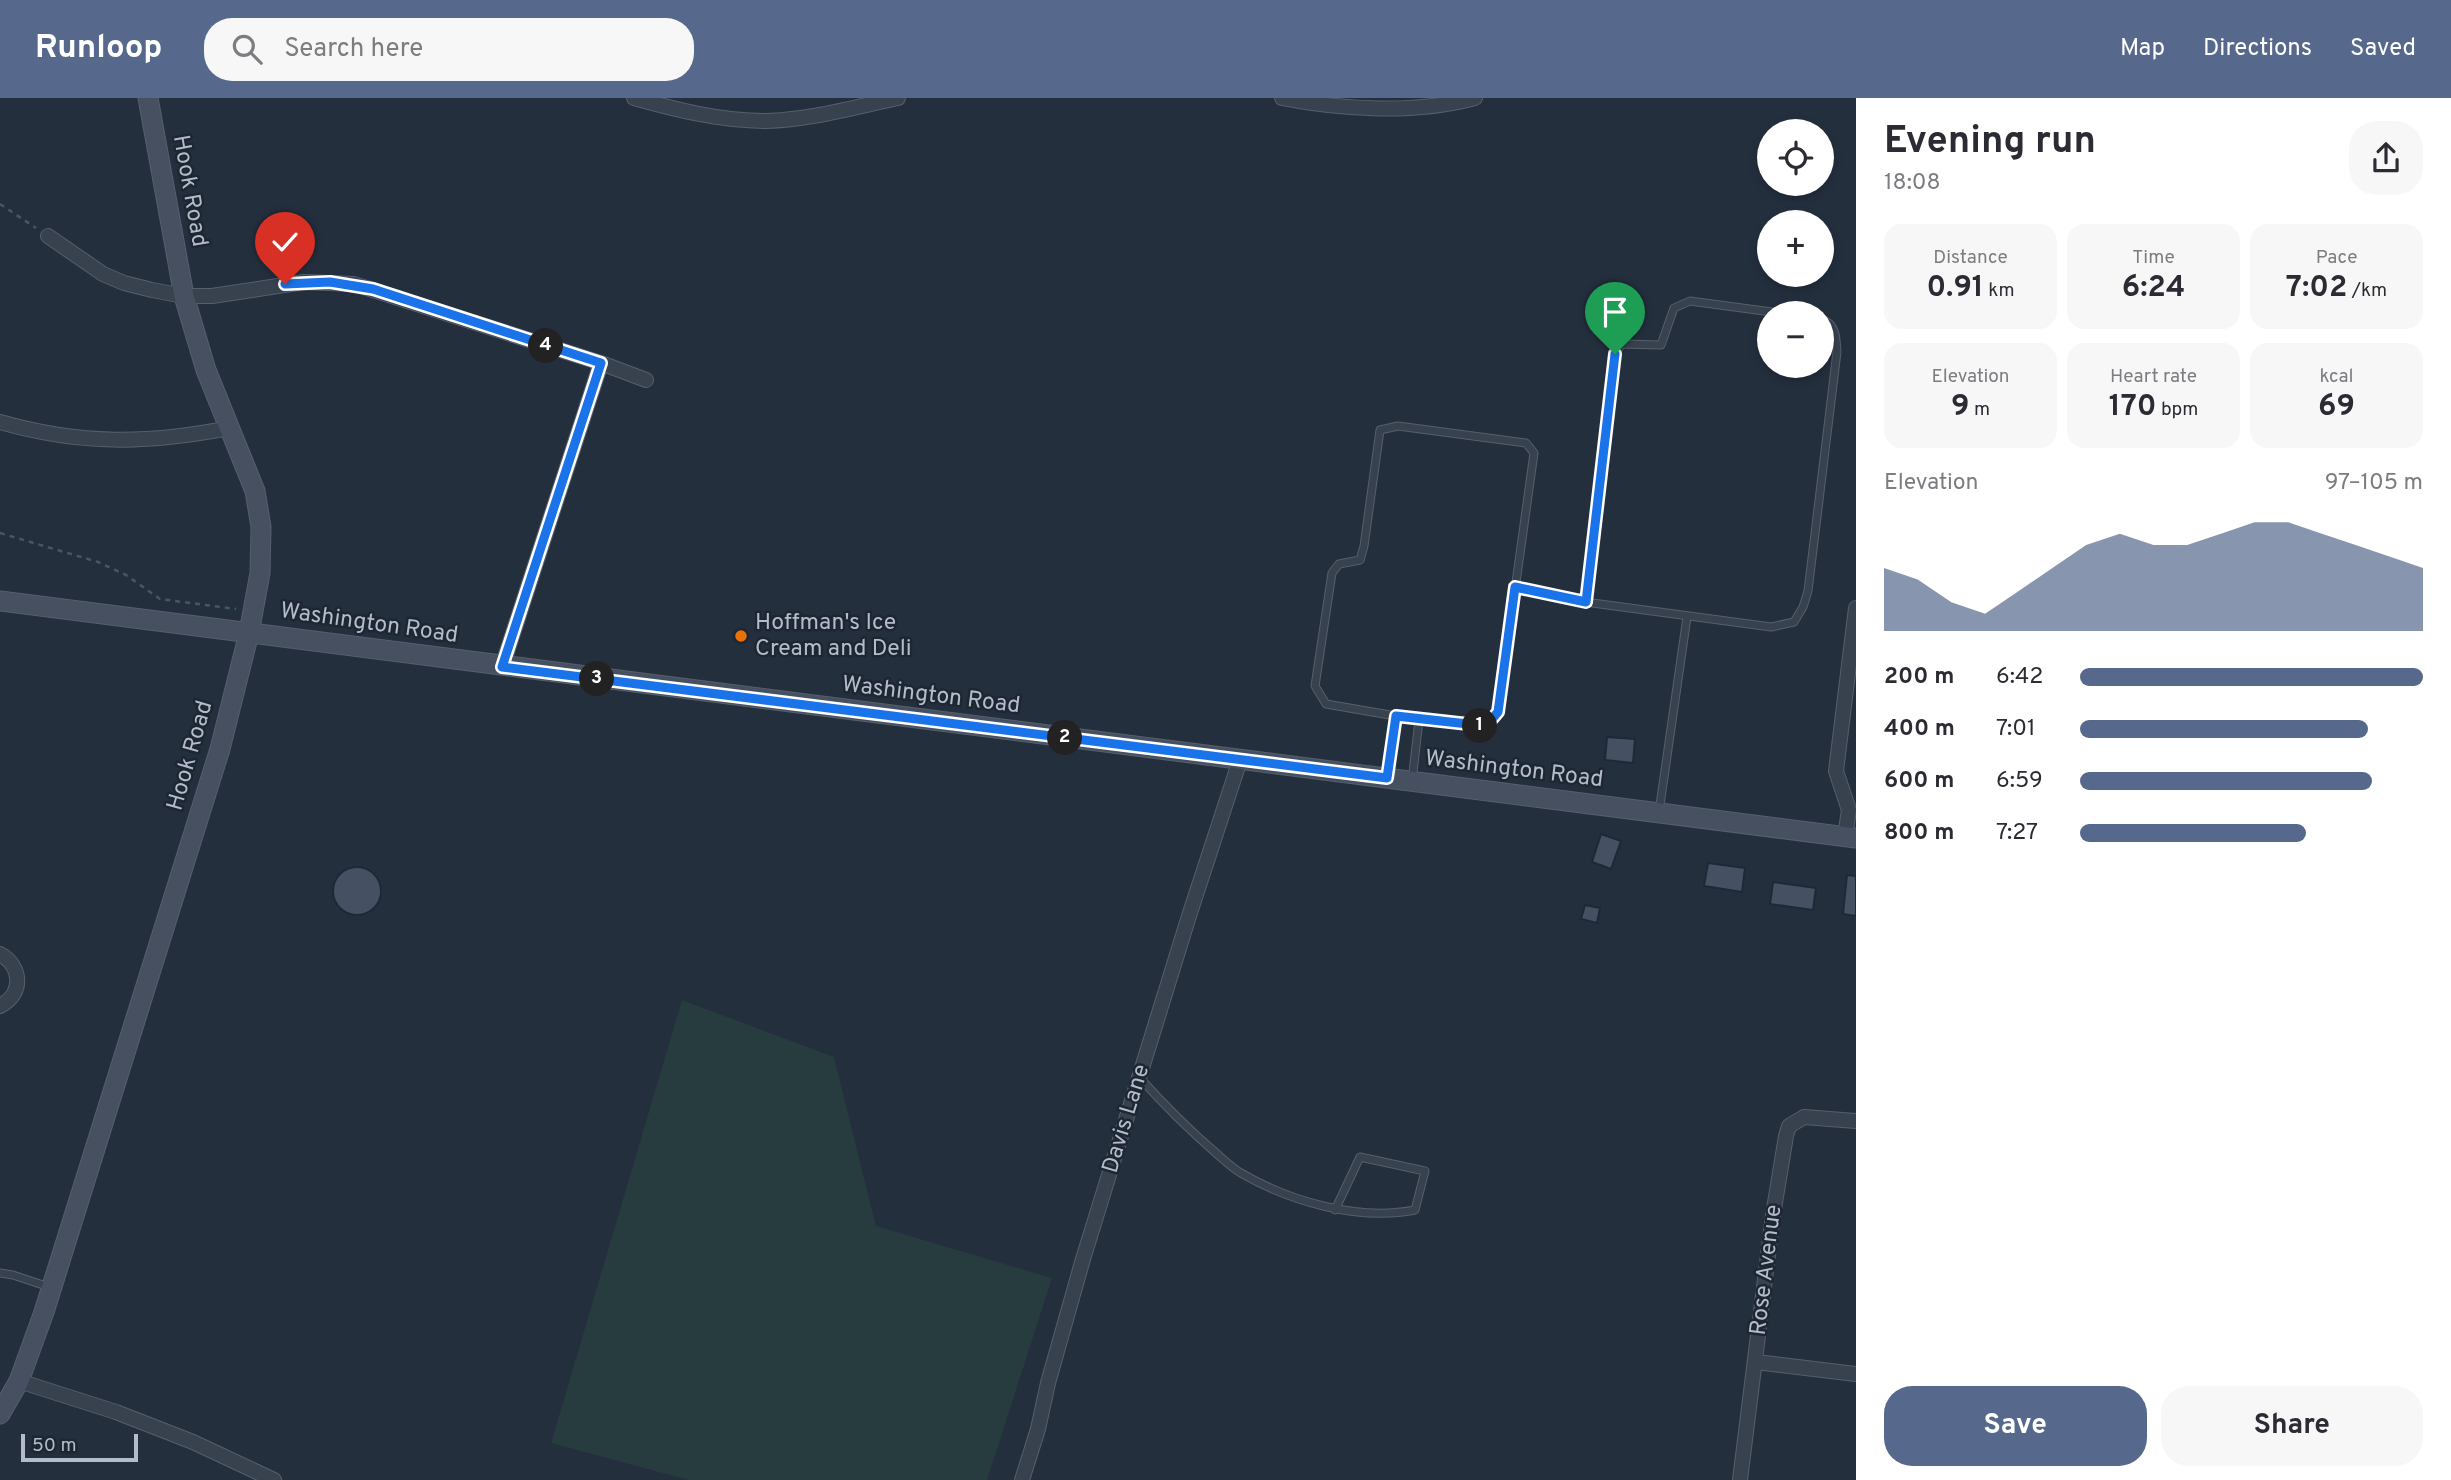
<!DOCTYPE html>
<meta charset="utf-8">
<style>
:root{--surface:#fff;--page:#f7f7f7;--text:#2b2b33;--muted:#7c7c81;--accent:#56698c}
body{margin:0;font-family:Overpass,sans-serif;background:var(--page);color:var(--text);height:100vh;display:flex;flex-direction:column;font-size:26px;white-space:nowrap}
*{box-sizing:border-box;margin:0}
p{font-size:23px;color:var(--muted)}
.icon{flex:none;width:38px;height:38px;fill:none;stroke:currentColor;stroke-width:2;stroke-linecap:round;stroke-linejoin:round}
.map{position:relative;flex:1;overflow:hidden}
.details{display:flex;flex-direction:column;background:var(--surface);width:595px}
.details>*{flex:none}
.buttons{position:absolute;left:1757px;top:21px;display:grid;gap:14px}
.buttons a{display:grid;place-items:center;width:77px;height:77px;border-radius:50%;background:var(--surface);box-shadow:0 4px 10px #0003;font-size:35px}
.scale{position:absolute;left:21px;bottom:18px;width:117px;box-sizing:border-box;padding-left:7px;border:4px solid #b4bcc9;border-top:0;font-size:19px;line-height:24px;white-space:nowrap;color:#b4bcc9;-webkit-text-stroke:5px #1d2633;paint-order:stroke}
.pin{position:absolute;display:grid;place-items:center;width:60px;height:60px;color:#fff;margin:-72px -30px;border-radius:50% 50% 50% 0;rotate:-45deg;box-shadow:0 0 7px #0007}
.pin .icon{rotate:45deg}
.km{position:absolute;width:35px;height:35px;margin:-18px;border-radius:50%;background:#222;color:#fff;font-size:19px;line-height:35px;text-align:center}
.round{display:grid;place-items:center;flex:none;width:74px;height:74px;border-radius:28px;background:var(--page)}
.headline{display:flex;align-items:center;justify-content:space-between;height:119px;padding:0 28px}
h1{font-size:38px;font-weight:700;line-height:52px}
.stats{display:grid;grid-template-columns:repeat(3,1fr);gap:10px;height:119px;padding:7px 28px}
.stats div{display:grid;align-content:center;border-radius:18px;background:var(--page);text-align:center}
.stats b{font-size:30px;font-weight:700}
.stats small{font-size:19px;font-weight:400}
.stats p{font-size:19px}
.chart{height:196px;padding:14px 28px}
.chart p{display:flex;justify-content:space-between}
.chart svg{width:100%;height:126px;margin-top:7px;fill:var(--accent);opacity:.7}
.cta{display:flex;gap:14px;margin-top:auto;padding:14px 28px}
.cta a{flex:1;height:80px;border-radius:28px;background:var(--accent);color:#fff;font-size:28px;font-weight:700;line-height:80px;text-align:center}
.cta a+a{background:var(--page);color:var(--text)}
ul{padding:0 28px;list-style:none;font-size:23px}
li{display:grid;grid-template-columns:112px 84px 1fr;align-items:center;height:52px}
li i{height:18px;border-radius:9px;background:var(--accent)}
header{display:flex;align-items:center;gap:42px;box-sizing:border-box;height:98px;padding:0 35px;background:var(--accent);color:#fff}
header strong{font-size:33px}
nav{display:flex;gap:38px;margin-inline-start:auto;font-size:24px}
.search{width:490px;height:63px;background:var(--page);display:flex;align-items:center;gap:18px;box-sizing:border-box;padding:0 24px;border-radius:28px;color:var(--muted);font-size:26px}
main{display:flex;flex:1;min-height:0}
.map>svg:first-child{display:block}
.green{fill:#263c3f}
.building{fill:#455162;stroke:#1f2835;stroke-width:2}
.lines{fill:none;stroke-linecap:round;stroke-linejoin:round}
.lane-casing{stroke:#565f6c;stroke-width:9}
.street-casing{stroke:#565f6c;stroke-width:16}
.secondary-casing{stroke:#565f6c;stroke-width:21}
.path{stroke:#44595c;stroke-width:2.5;stroke-dasharray:5 5;stroke-linecap:butt}
.lane{stroke:#38414e;stroke-width:7}
.street{stroke:#38414e;stroke-width:14}
.secondary{stroke:#465061;stroke-width:19}
.route-casing{stroke:#fff;stroke-width:14}
.route{stroke:#1a73e8;stroke-width:9}
.food-dot{fill:#e8710a;stroke:#1d2633;stroke-width:2.5}
.labels{text-anchor:middle;dominant-baseline:central;stroke-width:5;stroke-linejoin:round;paint-order:stroke}
.street-label{font-size:23px;fill:#b4bcc9;stroke:#1d2633}
.poi-label{font-size:23px;fill:#b4bcc9;stroke:#1d2633;text-anchor:start}
</style>
<header>
<strong>Runloop</strong>
<div class="search"><svg class="icon" aria-label="search" viewBox="0 0 24 24"><circle cx="10" cy="10" r="6"/><path d="M15 15l6 6"/></svg>Search here</div>
<nav><a>Map</a><a>Directions</a><a>Saved</a></nav>
</header>
<main>
<div class="map">
<svg width="1856" height="1382" viewBox="0 0 1856 1382">
<rect width="100%" height="100%" fill="#242f3e"/>
<path class="green" d="M682,902l152,57 42,169 176,52 -65,202h-298l-138,-37z"/>
<path class="building" d="M1607,639l28,2 -2,24 -28,-3z
M1601,736l20,7 -10,28 -19,-7z
M1708,765l37,5 -3,24 -38,-6z
M333 793a24 24 0 1 1 48 0a24 24 0 1 1-48 0Z
M1847,777l9,1v40l-13,-2z
M1773,784l43,6 -3,22 -43,-6z
M1585,807l15,3 -3,15 -16,-4z"/>
<g class="lines">
<defs>
<path id="lane" d="M1779,215l-89,-12 -16,7 -13,37 -39,-1 -7,10 -30,248 186,25 23,-5 9,-15 5,-16 29,-239c-1,-13 0,-27 -15,-33
M1515,489l70,15
M1387,680l9,-62
M1412,683l7,-61 67,6 12,-14 36,-259 -8,-10 -128,-17 -18,4 -16,116 -4,14 -21,4 -7,9 -17,113 11,18 93,16
M1659,714l28,-195
M1140,980c26,29 47,50 76,75 8,7 16,15 25,20 50,29 117,48 174,37l10,-39 -65,-14 -25,53
M0,1175l13,2 39,13"/>
<path id="street" d="M634,0c43,12 87,23 132,23 44,-1 89,-14 132,-23
M1282,0c60,12 134,16 193,0
M48,138l55,38 21,9 28,7 32,6h28l92,-14 50,2 247,79 45,17
M0,324c80,23 148,22 229,6
M502,569l99,-304
M1845,738l4,-26 -13,-39 20,-163
M0,856c22,12 24,40 0,52
M1756,1264l100,12
M19,1283l97,31 77,30 81,38
M1022,1382l16,-51 10,-46 35,-124 106,-343 51,-156
M1740,1382l33,-265 13,-79 3,-10 15,-9 52,4"/>
<path id="secondary" d="M0,503l1856,237
M0,1316l19,-33 25,-69 176,-563 29,-116 11,-60 1,-46 -6,-36 -49,-121 -22,-74 -36,-198"/>
</defs>
<use href="#lane" class="lane-casing"/>
<use href="#street" class="street-casing"/>
<use href="#secondary" class="secondary-casing"/>
<path class="path" d="M0,106l36,24
M0,435l98,29 28,13 34,24 76,10"/>
<use href="#lane" class="lane"/>
<use href="#street" class="street"/>
<use href="#secondary" class="secondary"/>
</g>
<g class="lines">
<defs>
<path id="route" d="M285,186l45,-2 43,7 228,74 -99,304 885,111 9,-62 90,10 12,-14 17,-125 71,15 29,-248"/>
</defs>
<use href="#route" class="route-casing"/>
<use href="#route" class="route"/>
</g>
<circle class="food-dot" cx="741" cy="538" r="7"/>
<g class="labels">
<g class="street-label">
<text transform="translate(189 93) rotate(80)">Hook Road</text>
<text transform="translate(369 526) rotate(8)">Washington Road</text>
<text transform="translate(931 598) rotate(7)">Washington Road</text>
<text transform="translate(191 658) rotate(-74)">Hook Road</text>
<text transform="translate(1514 672) rotate(7)">Washington Road</text>
<text transform="translate(1127 1021) rotate(-73)">Davis Lane</text>
<text transform="translate(1767 1172) rotate(-83)">Rose Avenue</text>
</g>
<g class="poi-label">
<text x="755" y="525">Hoffman's Ice<tspan x="755" dy="26">Cream and Deli</tspan></text>
</g>
</g>
</svg>
<div class="buttons">
<a><svg class="icon" aria-label="locate" viewBox="0 0 24 24"><circle cx="12" cy="12" r="6"/><path d="M12 2v4M12 18v4M2 12h4M18 12h4"/></svg></a>
<a>+</a>
<a>−</a>
</div>
<div class="scale">50 m</div>
<div class="pin" style="left:1615px;top:256px;background:#1e9e55"><svg class="icon" aria-label="arrive" viewBox="0 0 24 24"><path d="M6 21V4h12l-3 4 3 4H6"/></svg></div>
<div class="pin" style="left:285px;top:186px;background:#d93025"><svg class="icon" aria-label="check" viewBox="0 0 24 24"><path d="M5 12l5 5 9-10"/></svg></div>
<b class="km" style="left:1480px;top:628px">1</b>
<b class="km" style="left:1065px;top:640px">2</b>
<b class="km" style="left:597px;top:581px">3</b>
<b class="km" style="left:546px;top:248px">4</b>
</div>
<section class="details">
<div class="headline"><div><h1>Evening run</h1><p>18:08</p></div><a class="round"><svg class="icon" aria-label="share" viewBox="0 0 24 24"><path d="M12 15V3M7 8l5-5 5 5M5 13v7h14v-7"/></svg></a></div>
<div class="stats">
<div><p>Distance</p><b>0.91<small> km</small></b></div>
<div><p>Time</p><b>6:24</b></div>
<div><p>Pace</p><b>7:02<small> /km</small></b></div>
</div>
<div class="stats">
<div><p>Elevation</p><b>9<small> m</small></b></div>
<div><p>Heart rate</p><b>170<small> bpm</small></b></div>
<div><p>kcal</p><b>69</b></div>
</div>
<div class="chart"><p><span>Elevation</span>97–105 m</p>
<svg viewBox="0 0 160 44" preserveAspectRatio="none"><path d="M0 44V22L10 26L20 34L30 38L40 30L50 22L60 14L70 10L80 14L90 14L100 10L110 6L120 6L130 10L140 14L150 18L160 22V44z"/></svg>
</div>
<ul>
<li><b>200 m</b>6:42<i style="width:100%"></i></li>
<li><b>400 m</b>7:01<i style="width:84%"></i></li>
<li><b>600 m</b>6:59<i style="width:85%"></i></li>
<li><b>800 m</b>7:27<i style="width:66%"></i></li>
</ul>
<div class="cta"><a>Save</a><a>Share</a></div>
</section>
</main>
